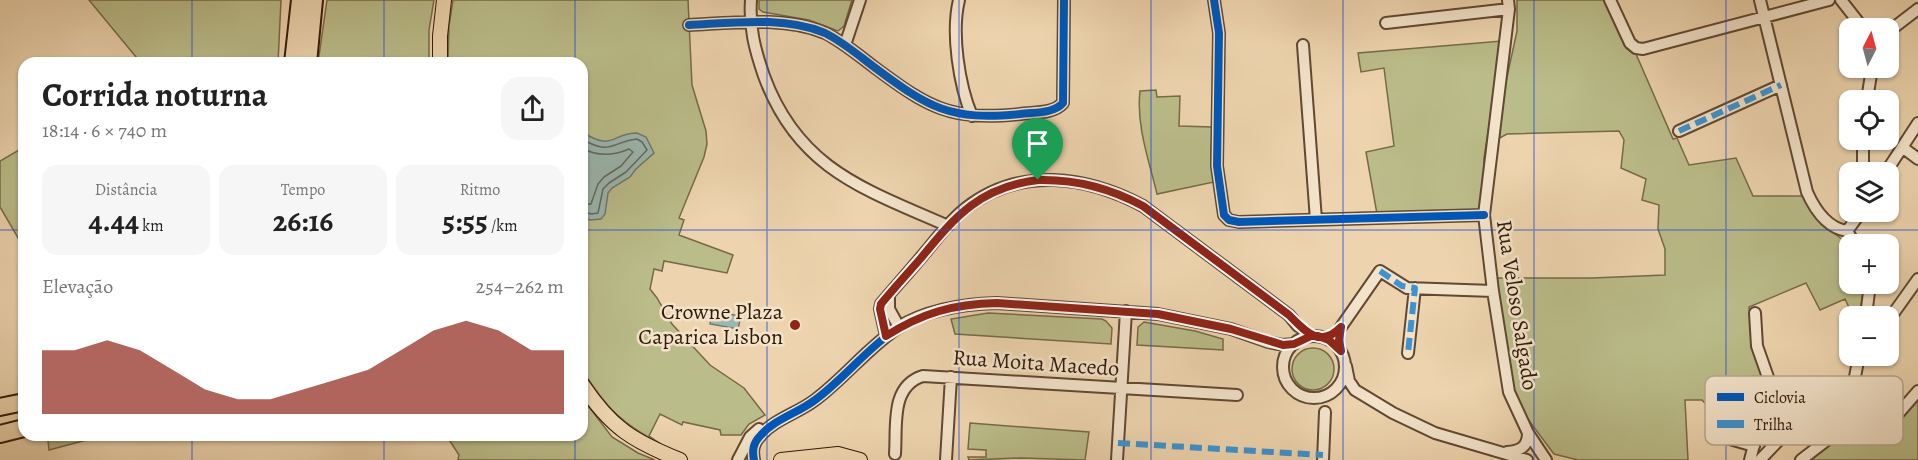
<!DOCTYPE html>
<html lang="pt">
<meta charset="utf-8">
<style>
:root{--surface:#fff;--page:#f6f6f6;--text:#222;--muted:#767676;--accent:#8f2418}
body{margin:0;font-family:Alegreya,serif;background:var(--page);color:var(--text);height:100vh;display:flex;flex-direction:column;font-size:22px;white-space:nowrap}
*{box-sizing:border-box;margin:0}
p{font-size:20px;color:var(--muted)}
.icon{flex:none;width:33px;height:33px;fill:none;stroke:currentColor;stroke-width:2;stroke-linecap:round;stroke-linejoin:round}
.map{position:relative;flex:1;overflow:hidden}
.side{position:absolute;left:18px;top:57px;width:570px;height:384px;display:flex;flex-direction:column;background:var(--surface);border-radius:18px;box-shadow:0 2px 4px #0004}
.side>*{flex:none}
.needle{width:39px;rotate:6deg}
.controls{position:absolute;left:1839px;top:18px;display:grid;gap:12px}
.controls a{display:grid;place-items:center;width:60px;height:60px;border-radius:12px;background:var(--surface);box-shadow:0 2px 4px #0004;font-size:30px}
.pin{position:absolute;display:grid;place-items:center;width:51px;height:51px;color:#fff;margin:-62px -26px;border-radius:50% 50% 50% 0;rotate:-45deg;box-shadow:0 0 6px #0007}
.pin .icon{rotate:45deg}
.round{display:grid;place-items:center;flex:none;width:63px;height:63px;border-radius:18px;background:var(--page)}
.overview{display:flex;align-items:center;justify-content:space-between;height:102px;padding:0 24px}
h1{font-size:33px;font-weight:700;line-height:45px}
.stats{display:grid;grid-template-columns:repeat(3,1fr);gap:9px;height:102px;padding:6px 24px}
.stats div{display:grid;align-content:center;border-radius:15px;background:var(--page);text-align:center}
.stats b{font-size:30px;font-weight:700}
.stats small{font-size:16px;font-weight:400}
.stats p{font-size:16px}
.chart{height:168px;padding:12px 24px}
.chart p{display:flex;justify-content:space-between}
.chart svg{width:100%;height:108px;margin-top:6px;fill:var(--accent);opacity:.7}
.map>svg:first-child{display:block}
.green{fill:#babc89;stroke:#766a48;stroke-width:1.5}
.water{fill:#9ab7b0;stroke:#70786d;stroke-width:1.5}
.lines{fill:none;stroke-linecap:round;stroke-linejoin:round}
.shore{stroke:#66685c;stroke-width:1.5}
.minor-casing{stroke:#604832;stroke-width:14}
.major-casing{stroke:#311908;stroke-width:16}
.highway-casing{stroke:#311908;stroke-width:20}
.minor{stroke:#f3e3ca;stroke-width:10}
.major{stroke:#edd4ae;stroke-width:14}
.highway{stroke:#edd4ae;stroke-width:16}
.quiet{stroke:#3d93d1;stroke-width:6;stroke-dasharray:12 6;stroke-linecap:butt}
.cycleway-casing{stroke:#f3e3ca;stroke-width:11}
.cycleway{stroke:#0057b8;stroke-width:8}
.route-casing{stroke:#fff;stroke-width:12}
.route{stroke:#8f2418;stroke-width:8}
.grid{fill:none;stroke:#1d4ed8;stroke-width:1.5;stroke-opacity:0.55}
.poi-dot{fill:#8f2418;stroke:#f3e3ca;stroke-width:2}
.labels{text-anchor:middle;dominant-baseline:central;stroke-width:5;stroke-linejoin:round;paint-order:stroke}
.street-label{font-size:22px;fill:#311908;stroke:#f3e3ca}
.poi-label{font-size:22px;fill:#311908;stroke:#f3e3ca;text-anchor:end}
.key{fill:#f3e3ca;stroke:#b9a690;stroke-width:1.5}
.key-label{font-size:16px;fill:#311908}
</style>
<div class="map">
<svg width="1918" height="460" viewBox="0 0 1918 460">
<rect width="100%" height="100%" fill="#edd4ae"/>
<filter id="stains"><feTurbulence type="fractalNoise" baseFrequency=".00333" numOctaves="4"/><feColorMatrix values="0 0 0 0 .2 0 0 0 0 .09 0 0 0 0 .02 0 0 0 .5 -.17"/></filter>
<radialGradient id="worn" r=".72"><stop offset=".6" stop-color="#630" stop-opacity="0"/><stop offset="1" stop-color="#630" stop-opacity=".3"/></radialGradient>
<path class="green" d="M89,0h192l-3,63h-137z
M327,0h107l-5,30v33h-111z
M453,0h235l4,85 14,46 1,13 -3,13 -25,61 5,2 -5,15 54,20 -6,18 -63,-12 -2,10 -8,-2 -4,20 7,9 15,26 38,41 34,23 21,27 -16,9 -8,11h-20l-1,-5 -37,-8 -1,3 -22,-11 -11,22 12,8c-40,-20 -55,-37 -79,-74v-307h-134l1,-37z
M759,0h93l-8,26 -6,5 -29,-11 -46,-8 -4,-3z
M1517,0h87l21,46 11,8 37,85 4,-1 12,27 47,-7 17,38h49l17,25 30,24 1,39h13l1,4 -5,28h-6l-8,-17 -25,11 -14,-27 -57,24 4,43 10,27 -10,-1 -1,43 5,2 -4,21 -36,-12 -1,-15 -14,-15h-17l3,60h-110l-24,-6 -36,-48 -11,-42 -10,-86h95l73,-3v-26l-7,-20 1,-24 -17,-5 4,-21 -25,-11 3,-28 -5,-9 -112,3 -9,5 3,-34 16,-74z
M1502,41l-18,117 -2,53 -105,3 -11,-62 28,-6 -10,-78 -23,4 -3,-19z
M1156,90l1,7 23,-1 -1,30 33,1 -1,33 3,22 -57,12c-8,-34 -21,-68 -17,-103z
M24,147v101l-24,-41v-46z
M988,313l114,6 4,2 6,7 -1,16 -156,-10 -4,-15z
M1144,322l51,9 28,8v11l-86,-5 1,-18z
M1292 369a21 21 0 1 1 42 0a21 21 0 1 1-42 0Z
M582,398l30,39 26,16 17,7h-197l1,-5 -13,-20h136z
M1918,399v61h-112l31,-24 55,-9z
M970,423l119,9 -4,28 -64,-2 -52,2 -1,-3h18v-7l-18,-1z
M50,435h55l-56,15 -1,-9z"/>
<path class="water" d="M582,132c32,20 29,1 55,1l9,4 8,16 -18,16 -6,8 -18,11 -4,5 -3,21 -4,5 -11,1 -8,-4z
M712,311l29,5 -3,13 -28,-5z"/>
<g class="lines">
<path class="shore" d="M582,139c29,17 29,3 55,0l5,3 5,8 -21,22 -17,11 -6,6 -5,24 -7,1 -9,-3
M582,148c16,9 31,8 47,1l4,3 -12,14 -17,11 -6,7 -7,20h-9"/>
<defs>
<path id="minor" d="M751,0c-2,28 4,50 13,76 34,93 100,113 184,150
M959,0c-8,33 0,85 13,116
M1214,0l5,33 -2,133 7,49 5,5 10,2 245,-7
M1508,0l1,9 -25,206 9,76 16,101 19,41 18,27
M1610,0l20,43 6,5 7,1 186,-49
M1760,0l47,192c8,18 20,36 40,39l8,13
M1841,0l22,28
M1386,23l123,-14
M689,25c42,-2 96,-9 136,8 18,9 33,22 49,34 55,41 76,54 146,47 14,-2 33,0 43,-11l1,-103
M1888,32l30,-23
M845,45l15,-45
M1303,45l13,175
M1867,100l5,-32
M1679,131l102,-46
M1863,140v24l3,8
M1902,147l16,12
M1886,172l32,-49
M1847,231l14,-19
M889,297v12l10,18
M1866,316l4,-32
M1888,321l30,-42
M1341,327l39,-56 27,17 86,3
M1283 367a31 31 0 1 1 62 0a31 31 0 1 1-62 0Z
M886,336l-6,-27 1,-5c14,-17 28,-32 42,-49 14,-16 26,-34 43,-47 54,-42 121,-32 177,-2l146,109 9,11
M1408,353l7,-65
M1346,366l3,15 6,9 38,23 42,20 92,27
M1716,435l38,11
M1507,452c13,-1 21,-5 21,-19
M895,454c2,-28 -5,-68 28,-78l314,19
M738,460l12,-23 9,-8
M754,460c-2,-10 -1,-17 7,-25 14,-16 37,-22 54,-35 30,-22 53,-53 84,-73 29,-18 64,-23 98,-24l161,11 73,15 37,13 15,3 11,-1
M946,460l5,-83
M1117,460l9,-149
M1323,460l2,-48
M1750,460l20,-77 -13,-37 -2,-33
M1760,460l36,-38 58,-40 5,-26
M1801,460l39,-30 51,-8 27,-31"/>
<path id="major" d="M440,63v-27l4,-36
M582,384c29,44 51,57 98,76
M781,460l57,-6 22,6"/>
<path id="highway" d="M293,63l7,-63
M308,63l6,-63
M0,407l24,-5
M0,434l24,-6"/>
</defs>
<use href="#minor" class="minor-casing"/>
<use href="#major" class="major-casing"/>
<use href="#highway" class="highway-casing"/>
<use href="#minor" class="minor"/>
<use href="#major" class="major"/>
<use href="#highway" class="highway"/>
<path class="quiet" d="M1679,131l102,-46
M1380,271l22,15 13,2 -7,65
M1118,443l205,12"/>
<defs>
<path id="cycleway" d="M1214,0l5,33 -2,133 7,49 5,5 10,2 245,-7
M689,25c42,-2 96,-9 136,8 18,9 33,22 49,34 55,41 76,54 146,47 14,-2 33,0 43,-11l1,-103
M754,460c-2,-10 -1,-17 7,-25 14,-16 37,-22 54,-35 30,-22 53,-53 84,-73 29,-18 64,-23 98,-24l161,11 73,15 37,13 15,3 11,-1"/>
</defs>
<use href="#cycleway" class="cycleway-casing"/>
<use href="#cycleway" class="cycleway"/>
</g>
<g class="lines">
<defs>
<path id="route" d="M1038,180c-57,7 -82,35 -117,78 -13,15 -27,30 -40,46l-1,5 6,27c36,-23 67,-32 111,-33l161,11 73,15 52,16 11,-1 17,-8h7l11,4 12,11 -2,-11 2,-13c-21,22 -36,4 -52,-12l-146,-109c-33,-18 -67,-27 -105,-26"/>
</defs>
<use href="#route" class="route-casing"/>
<use href="#route" class="route"/>
</g>
<path class="grid" d="M192,0v63M384,0v63M575,0v63M767,0v460M959,0v460M1151,0v460M1343,0v460M1534,0v460M1726,0v460M0,230h24M582,230h1336M192,435v25M384,435v25M575,435v25"/>
<circle class="poi-dot" cx="795" cy="325" r="6"/>
<g class="labels">
<g class="street-label">
<text transform="translate(1517 305) rotate(81)">Rua Veloso Salgado</text>
<text transform="translate(1036 363) rotate(4)">Rua Moita Macedo</text>
</g>
<g class="poi-label">
<text x="783" y="312">Crowne Plaza<tspan x="783" dy="25">Caparica Lisbon</tspan></text>
</g>
</g>
<rect x="1705" y="376" width="198" height="69" rx="9" class="key"/>
<rect x="1717" y="393" width="27" height="8" fill="#0057b8"/>
<rect x="1717" y="420" width="27" height="8" fill="#3d93d1"/>
<g class="key-label">
<text x="1754" y="403">Ciclovia</text>
<text x="1754" y="430">Trilha</text>
</g>
<rect width="100%" height="100%" filter="url(#stains)"/>
<rect width="100%" height="100%" fill="url(#worn)"/>
</svg>
<div class="controls">
<a><svg class="needle" viewBox="-14 -14 28 28"><path d="M0-13l5 13h-10z" fill="#e53935"/><path d="M0 13l5-13h-10z" fill="#767676"/></svg></a>
<a><svg class="icon" aria-label="locate" viewBox="0 0 24 24"><circle cx="12" cy="12" r="6"/><path d="M12 2v4M12 18v4M2 12h4M18 12h4"/></svg></a>
<a><svg class="icon" aria-label="layers" viewBox="0 0 24 24"><path d="M12 4l9 5-9 5-9-5zM3 14l9 5 9-5"/></svg></a>
<a>+</a>
<a>−</a>
</div>
<div class="pin" style="left:1038px;top:180px;background:#1e9e55"><svg class="icon" aria-label="arrive" viewBox="0 0 24 24"><path d="M6 21V4h12l-3 4 3 4H6"/></svg></div>
<section class="side">
<div class="overview"><div><h1>Corrida noturna</h1><p>18:14 · 6 × 740 m</p></div><a class="round"><svg class="icon" aria-label="share" viewBox="0 0 24 24"><path d="M12 15V3M7 8l5-5 5 5M5 13v7h14v-7"/></svg></a></div>
<div class="stats">
<div><p>Distância</p><b>4.44<small> km</small></b></div>
<div><p>Tempo</p><b>26:16</b></div>
<div><p>Ritmo</p><b>5:55<small> /km</small></b></div>
</div>
<div class="chart"><p><span>Elevação</span>254–262 m</p>
<svg viewBox="0 0 160 44" preserveAspectRatio="none"><path d="M0 44V18L10 18L20 14L30 18L40 26L50 34L60 38L70 38L80 34L90 30L100 26L110 18L120 10L130 6L140 10L150 18L160 18V44z"/></svg>
</div>
</section>
</div>
